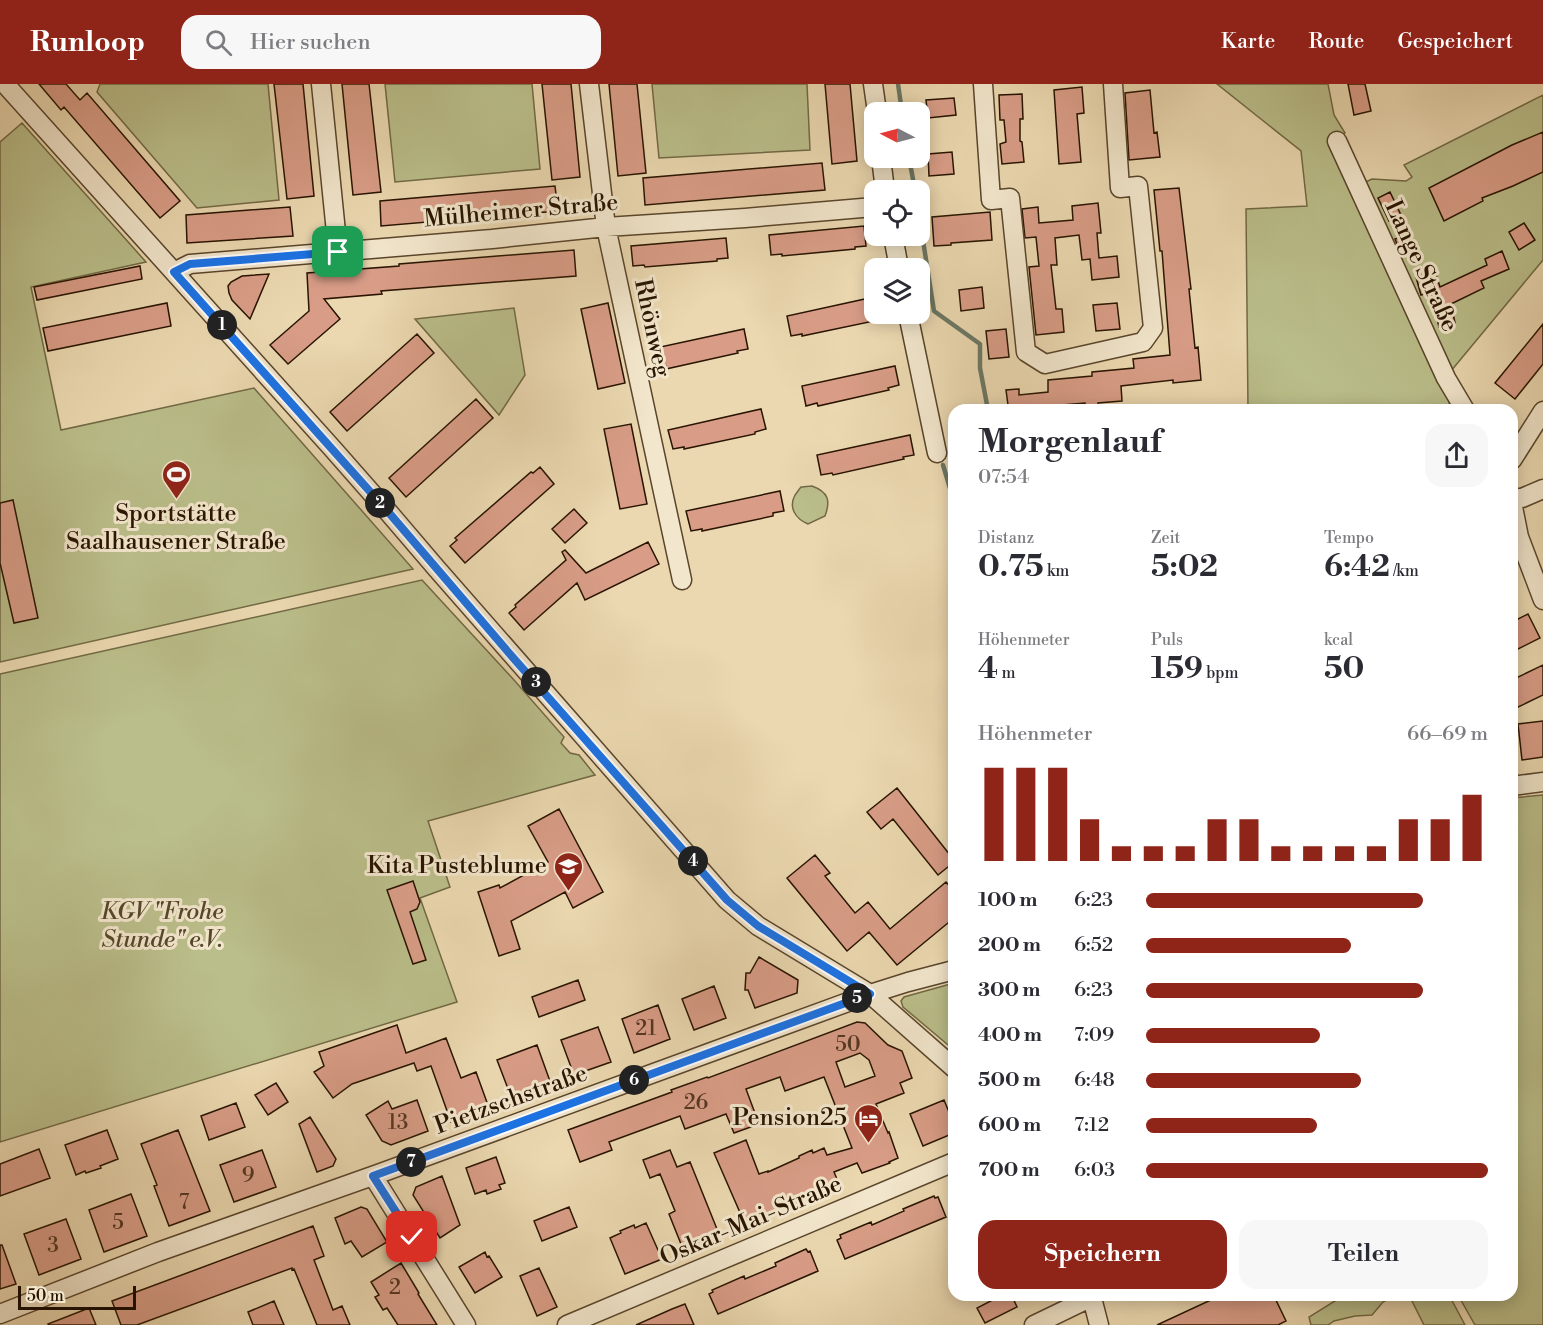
<!DOCTYPE html>
<html lang="de">
<meta charset="utf-8">
<style>
:root{--surface:#fff;--page:#f7f7f7;--text:#2b2b33;--muted:#7c7c81;--accent:#8f2418}
body{margin:0;font-family:"Libre Bodoni",serif;background:var(--page);color:var(--text);height:100vh;display:flex;flex-direction:column;font-size:22px;white-space:nowrap}
*{box-sizing:border-box;margin:0}
p{font-size:20px;color:var(--muted)}
.icon{flex:none;width:33px;height:33px;fill:none;stroke:currentColor;stroke-width:2;stroke-linecap:round;stroke-linejoin:round}
.map{position:relative;flex:1;overflow:hidden}
.drawer{position:absolute;left:948px;top:320px;width:570px;height:897px;display:flex;flex-direction:column;background:var(--surface);border-radius:18px;box-shadow:0 3px 15px #0003}
.drawer>*{flex:none}
.needle{width:39px;rotate:276deg}
.tools{position:absolute;left:864px;top:18px;display:grid;gap:12px}
.tools a{display:grid;place-items:center;width:66px;height:66px;border-radius:12px;background:var(--surface);box-shadow:0 3px 15px #0003;font-size:30px}
.scale{position:absolute;left:18px;bottom:15px;width:118px;box-sizing:border-box;padding-left:6px;border:3px solid #281400;border-top:0;font-size:16px;line-height:21px;white-space:nowrap;color:#281400;-webkit-text-stroke:4px #f2e6cc;paint-order:stroke}
.pin{position:absolute;display:grid;place-items:center;width:51px;height:51px;color:#fff;margin:-26px;border-radius:12px;box-shadow:0 3px 9px #0006}
.km{position:absolute;width:30px;height:30px;margin:-15px;border-radius:50%;background:#222;color:#fff;font-size:16px;line-height:30px;text-align:center}
.round{display:grid;place-items:center;flex:none;width:63px;height:63px;border-radius:18px;background:var(--page)}
.summary{display:flex;align-items:center;justify-content:space-between;height:102px;padding:0 30px}
h1{font-size:33px;font-weight:700;line-height:45px}
.metrics{display:grid;grid-template-columns:repeat(3,1fr);gap:9px;height:102px;padding:6px 30px}
.metrics div{display:grid;align-content:center}
.metrics b{font-size:30px;font-weight:700}
.metrics small{font-size:16px;font-weight:400}
.metrics p{font-size:16px}
.chart{height:168px;padding:12px 30px}
.chart p{display:flex;justify-content:space-between}
.chart svg{width:100%;height:108px;margin-top:6px;stroke:var(--accent);stroke-width:6}
.button{display:flex;gap:12px;margin-top:auto;padding:12px 30px}
.button a{flex:1;height:69px;border-radius:18px;background:var(--accent);color:#fff;font-size:24px;font-weight:700;line-height:69px;text-align:center}
.button a+a{background:var(--page);color:var(--text)}
ul{padding:0 30px;list-style:none;font-size:20px}
li{display:grid;grid-template-columns:96px 72px 1fr;align-items:center;height:45px}
li i{height:15px;border-radius:8px;background:var(--accent)}
header{display:flex;align-items:center;gap:36px;box-sizing:border-box;height:84px;padding:0 30px;background:var(--accent);color:#fff}
header strong{font-size:28px}
nav{display:flex;gap:33px;margin-inline-start:auto;font-size:21px}
.search{width:420px;height:54px;background:var(--page);display:flex;align-items:center;gap:15px;box-sizing:border-box;padding:0 21px;border-radius:18px;color:var(--muted);font-size:22px}
.map>svg:first-child{display:block}
.green{fill:#babe8a;stroke:#716945;stroke-width:1.5}
.lines{fill:none;stroke-linecap:round;stroke-linejoin:round}
.stream{stroke:#6c7864;stroke-width:4.5}
.building{fill:#d99d87;stroke:#281400;stroke-width:1.5;fill-rule:evenodd}
.minor-casing{stroke:#59452c;stroke-width:21}
.minor{stroke:#f2e6cc;stroke-width:18}
.route-casing{stroke:#fff;stroke-width:12}
.route{stroke:#1a73e8;stroke-width:8}
.labels{text-anchor:middle;dominant-baseline:central;stroke-width:6;stroke-linejoin:round;paint-order:stroke}
.number-label{font-size:21px;fill:#543622}
.street-label{font-size:24px;fill:#281400;stroke:#f2e6cc}
.poi-label{font-size:24px;fill:#281400;stroke:#f2e6cc;text-anchor:end}
.park-label{font-size:24px;font-style:italic;fill:#544729;stroke:#f2e6cc}
</style>
<header>
<strong>Runloop</strong>
<div class="search"><svg class="icon" aria-label="search" viewBox="0 0 24 24"><circle cx="10" cy="10" r="6"/><path d="M15 15l6 6"/></svg>Hier suchen</div>
<nav><a>Karte</a><a>Route</a><a>Gespeichert</a></nav>
</header>
<div class="map">
<svg width="1543" height="1241" viewBox="0 0 1543 1241">
<rect width="100%" height="100%" fill="#ebd8b0"/>
<filter id="stains"><feTurbulence type="fractalNoise" baseFrequency=".00333" numOctaves="4"/><feColorMatrix values="0 0 0 0 .2 0 0 0 0 .09 0 0 0 0 .02 0 0 0 .5 -.17"/></filter>
<radialGradient id="worn" r=".72"><stop offset=".6" stop-color="#630" stop-opacity="0"/><stop offset="1" stop-color="#630" stop-opacity=".3"/></radialGradient>
<path class="green" d="M100,0h168l11,116 -82,8 -100,-116z
M385,0h147l8,85 -145,13z
M652,0h155l3,66 -151,8z
M1217,0h111l6,31 11,18 -8,9 20,44 15,-7 34,2 6,-4 -8,-12 139,-70v165l-97,117 4,32h-202l-2,-200 61,-3 -6,-55z
M22,39l124,139 -115,25 30,143 193,-42 159,181 -413,93v-520z
M514,224l11,67 -26,40 -84,-96z
M812,402c16,6 19,14 13,30l-17,8c-12,-5 -20,-16 -13,-29 1,-1 5,-7 6,-8 1,0 10,-1 11,-1z
M422,496l92,100 50,57 -3,6 9,10 9,2 16,20 -167,46 22,66 -30,11 37,104 -457,140v-468z
M1543,711v530h-68l-17,-30 54,-1v-337l4,-24 -4,-7v-128z
M954,899v67l-51,-43 -2,-6 3,-4z
M1346,1210h49v1l-12,7 -11,13 -17,1 -21,5 -6,4h-17l-2,-8z
M1424,1211h25l16,30h-41l-12,-24z"/>
<g class="lines">
<path class="stream" d="M898,0l4,28
M909,74l6,32
M920,137l14,90 46,33v24l8,42
M943,381l9,30 2,2"/>
</g>
<path class="building" d="M39,0h27l14,16 7,-7 93,108 -20,17 -96,-111 -3,3z
M274,0h29l11,112 -27,3z
M342,0h27l12,108 -28,3z
M542,0h29l9,93 -28,3z
M609,0h28l9,89 -28,3z
M825,0h25l7,77 -25,3z
M1348,0h17l6,27 -17,4z
M1082,3l2,26 -7,1 4,48 -22,2 -5,-74z
M1150,6l4,43 3,-1 3,25 -31,3 -4,-67z
M1022,10l1,25h-3v22l2,1 2,20 -22,2 -2,-20 6,-2 -2,-22h-4l-1,-25z
M954,14l2,17 -28,3 -2,-18z
M1543,48v40l-30,14 -31,12 1,3 -39,20 -15,-33 83,-43z
M952,68l2,22 -25,2 -1,-22z
M822,79l3,27 -180,15 -2,-27z
M555,102l3,25 -177,15 -1,-25z
M1179,104l12,101h-2l6,59 3,-1 3,33 -28,3v-3l-52,6 1,15 -24,2 1,7h-14v-7l-35,3v4h-39l-1,-5h-2l-2,-15 13,-1v6l29,-3v-12l44,-4v-4l42,-4 -1,-9 37,-4 -8,-104h-2l-6,-61z
M1390,108l11,23 -12,6 -11,-23z
M1098,119l3,30h-4l2,25 18,-2 2,21 -27,3 -2,-21 -8,1 -3,-25 -24,3 2,27h-6l5,44h6l2,23 -28,3 -7,-68 10,-1 -3,-29 -11,1 -3,-29 16,-2 1,16 34,-3 -1,-14z
M290,123l3,29 -106,7 -1,-28z
M990,128l2,28 -41,3v2l-17,1 -2,-29z
M1524,139l11,17 -16,10 -10,-18z
M864,142l2,20 -11,1v2l-73,7v-2l-11,1 -2,-20z
M1410,151l4,15 -13,4 -6,-15z
M726,154l2,20 -11,1v2l-72,6 -1,-2 -11,1 -2,-20z
M574,166l2,26 -195,15 1,3 -58,5 16,20 -52,45 -18,-19 39,-34 -2,-38 92,-7v-2z
M1502,167l7,18 -28,12 3,7 -33,16 4,19 -16,4 -8,-35 -10,3 -5,-18 19,-6 5,16 47,-22 -2,-6z
M140,182l2,13 -105,21 -3,-13z
M269,190l-19,45 -18,-19 -3,-7 -1,-7 3,-4 11,-6z
M982,203l2,21 -23,3 -2,-21z
M874,213v24l-72,15v-2l-11,2 -4,-20z
M167,219l4,23 -123,25 -5,-23z
M608,219l17,80 -27,6 -17,-80z
M1117,219l3,26 -24,2 -3,-26z
M1543,240v40l-28,35 -20,-16z
M744,245l4,20 -11,2 1,2 -72,16v-3l-11,3 -4,-20z
M1006,245l3,28 -20,2 -3,-28z
M417,250l17,19 -87,78 -17,-19z
M895,282l4,19 -11,3 1,2 -71,16 -1,-3 -11,3 -4,-20z
M476,315l17,19 -87,79 -17,-19z
M761,325l5,20 -11,3v2l-71,15v-2l-11,2 -5,-19z
M631,340l16,80 -27,5 -16,-80z
M910,351l4,20 -11,2 1,2 -71,16 -1,-2 -11,2 -4,-20z
M540,383l14,17 -89,79 -15,-17 7,-6 -2,-2 76,-66 2,1z
M780,407l4,20 -11,2v3l-71,15v-2l-11,2 -5,-20z
M13,416l25,118 -24,5 -14,-60v-60z
M574,425l13,14 -22,20 -13,-14z
M648,458l11,22 -74,36 -8,-17 -53,47 -15,-17 7,-6 -1,-2 51,-45 -4,-8 3,-2 21,23z
M1528,530l12,24 -28,14v-30z
M1543,581v30l-31,15v-30z
M1543,637v36l-21,3 -4,-36z
M897,704l57,72v2l-16,13 -45,-56 -12,10 -14,-17z
M559,725l44,83 -30,16 -8,-16 -54,29 9,28 -21,7 -21,-64 21,-7 1,3 48,-26 -20,-36z
M815,771l15,18 -5,3 30,37 13,-11 22,27 56,-47 8,9v27l-57,47 -28,-33 -22,19 -60,-73z
M413,797l7,21 -3,7 -7,3 16,48 -13,4 -26,-74z
M759,873l39,23 -1,13 -42,15 -7,-18h-3l1,-17h4z
M578,896l7,20 -46,17 -7,-20z
M714,902l12,32 -32,12 -12,-31z
M658,921l12,34 -36,14 -12,-34z
M857,938l8,1 23,22 14,6 10,27 -12,5 4,10 -28,11 12,29 1,-1 9,26 -9,4 1,1 -28,10 -5,-10 -23,9 5,12 -94,40 -31,-71 32,-13 13,34 9,-3v1l31,-14v-2l13,-6 1,3 11,-5 3,7 25,-7 -28,-71 -39,14 -5,-14 -34,12 13,35 -25,9 -8,-19 -41,15 -5,-13 -71,26 3,8 -32,12 -12,-32 104,-38 -1,-2 36,-13 1,1zM860,969l9,7 6,16 -30,11 -9,-25z
M397,941l9,28 40,-15 15,40 15,-6 13,36 -38,14 -20,-56 -14,5 -3,-8 -62,21 -19,14 -19,-26 10,-6 -5,-14z
M598,943l13,35 -37,13 -13,-35z
M537,961l14,39 -39,15 -15,-39z
M276,999l12,19 -20,13 -13,-20z
M417,1016l11,31 -37,14 -9,-4 -16,-26 22,-14 4,8z
M944,1016l10,24v9l-31,13 -13,-32z
M236,1019l9,24 -36,13 -8,-24z
M310,1033l26,42 -3,7 -16,6 -18,-48z
M107,1046l11,29 -18,7 1,2 -15,5 -1,-2 -9,4 -11,-30z
M178,1046l32,81 -41,15 -15,-40 3,-1 -16,-41z
M39,1065l11,29 -50,18v-32z
M262,1066l14,37 -42,15 -14,-37z
M670,1066l7,17 13,-5 29,72 -36,15 -14,-35 6,-3 -15,-37 -10,4 -7,-18z
M496,1073l9,26 -6,2 2,4 -14,5 -1,-4 -11,4 -9,-26z
M442,1092l18,49 -20,13 -27,-43 3,-8z
M131,1110l16,42 -43,16 -15,-42z
M934,1112l1,2 3,-1 8,20 -101,42 -8,-19 4,-2 -1,-3 31,-13 1,3 32,-14 -1,-2z
M361,1123l6,2 20,33 -25,15 -11,-16 -6,3 -10,-26z
M569,1123l8,20 -35,14 -8,-20z
M66,1135l15,40 -42,16 -15,-41z
M646,1139l16,36 -37,15 -15,-36 11,-5 -1,-2 14,-6 1,3z
M313,1142l11,30 -10,4 19,50 9,-4 8,19h-33l-23,-56 -2,1v-2l-155,57h-16l-9,-24z
M0,1161h2l14,39 -16,5z
M806,1165l2,3 2,-1 8,20 -100,43 -9,-20 4,-2 -1,-2 32,-14 1,3 31,-13 -1,-3z
M485,1168l2,5 2,-1 13,21 -27,16 -16,-26z
M401,1179l18,30 -1,1 19,31h-39l-11,-17 -4,2 -8,-13 4,-2 -8,-13z
M539,1184l18,39 -20,9 -17,-40z
M1004,1210h7l6,13 -32,16 -8,-15z
M1219,1210h54l13,27 -8,4h-121l56,-26 -1,-1z
M274,1217l10,24h-31l-5,-13z
M685,1220l9,21h-58l36,-16z
M89,1224l7,17h-47l-1,-1z"/>
<g class="lines">
<defs>
<path id="minor" d="M5,0l327,364 58,66 47,55 290,331 31,26 112,68 84,74
M321,0l17,168
M589,0l17,143 76,353
M873,0l4,28
M983,0l8,116 19,-2 16,154 19,12 98,-22 10,-14 -15,-142 -18,2 -7,-104
M1337,57l109,237 19,32
M881,74l4,32
M893,152l6,32
M174,188l16,-8 302,-25 114,-12 139,-9 129,-11
M908,230l29,139
M1512,376l31,-49
M1512,414h10l21,-9
M1512,418l7,35 24,63
M1512,702l31,-4
M373,1092l93,149
M1091,1210l8,31
M0,1230l158,-62 220,-78 492,-180 38,-12 46,-12
M567,1241l387,-163
M1034,1241l58,-28"/>
</defs>
<use href="#minor" class="minor-casing"/>
<use href="#minor" class="minor"/>
</g>
<g class="lines">
<defs>
<path id="route" d="M338,168l-148,12 -16,8 216,242 119,139 218,247 31,26 112,68 -497,182 39,61"/>
</defs>
<use href="#route" class="route-casing"/>
<use href="#route" class="route"/>
</g>
<defs>
<symbol id="stadium-pin" viewBox="-11 -11 22 30"><path d="M0 17L-7.5 6A9.5 9.5 0 1 1 7.5 6Z" fill="#8f2418" stroke="#f2e6cc"/><path d="M0-5a6.5 5 0 1 0 0 10a6.5 5 0 1 0 0-10ZM-3.5-1.8h7v3.6h-7Z" fill="#fff"/></symbol>
<symbol id="school-pin" viewBox="-11 -11 22 30"><path d="M0 17L-7.5 6A9.5 9.5 0 1 1 7.5 6Z" fill="#8f2418" stroke="#f2e6cc"/><path d="M0-5L7-2L0 1L-7-2ZM-4 1L0 2.5L4 1V4Q0 6-4 4Z" fill="#fff"/></symbol>
<symbol id="hotel-pin" viewBox="-11 -11 22 30"><path d="M0 17L-7.5 6A9.5 9.5 0 1 1 7.5 6Z" fill="#8f2418" stroke="#f2e6cc"/><path d="M-6-4.5h1.5V1H6V5H4.5V3h-9V5H-6ZM-4 0a1.8 1.8 0 1 1 3.6 0ZM.5 0V-2.5h3Q6-2.5 6 0Z" fill="#fff"/></symbol>
</defs>
<g fill-rule="evenodd">
<use href="#stadium-pin" x="160" y="374" width="33" height="45"/>
<use href="#school-pin" x="552" y="766" width="33" height="45"/>
<use href="#hotel-pin" x="852" y="1018" width="33" height="45"/>
</g>
<g class="labels">
<g class="number-label">
<text x="646" y="945">21</text>
<text x="848" y="961">50</text>
<text x="696" y="1019">26</text>
<text x="398" y="1039">13</text>
<text x="248" y="1092">9</text>
<text x="184" y="1119">7</text>
<text x="118" y="1139">5</text>
<text x="53" y="1162">3</text>
<text x="395" y="1204">2</text>
</g>
<g class="street-label">
<text transform="translate(521 127) rotate(-5)">Mülheimer Straße</text>
<text transform="translate(1421 182) rotate(65)">Lange Straße</text>
<text transform="translate(652 244) rotate(78)">Rhönweg</text>
<text transform="translate(511 1016) rotate(-20)">Pietzschstraße</text>
<text transform="translate(751 1137) rotate(-23)">Oskar-Mai-Straße</text>
</g>
<g class="poi-label">
<text x="176" y="430" text-anchor="middle">Sportstätte<tspan x="176" dy="28">Saalhausener Straße</tspan></text>
<text x="547" y="782">Kita Pusteblume</text>
<text x="847" y="1034">Pension25</text>
</g>
<g class="park-label">
<text x="162" y="828">KGV "Frohe<tspan x="162" dy="28">Stunde" e.V.</tspan></text>
</g>
</g>
<rect width="100%" height="100%" filter="url(#stains)"/>
<rect width="100%" height="100%" fill="url(#worn)"/>
</svg>
<div class="tools">
<a><svg class="needle" viewBox="-14 -14 28 28"><path d="M0-13l5 13h-10z" fill="#e53935"/><path d="M0 13l5-13h-10z" fill="#7c7c81"/></svg></a>
<a><svg class="icon" aria-label="locate" viewBox="0 0 24 24"><circle cx="12" cy="12" r="6"/><path d="M12 2v4M12 18v4M2 12h4M18 12h4"/></svg></a>
<a><svg class="icon" aria-label="layers" viewBox="0 0 24 24"><path d="M12 4l9 5-9 5-9-5zM3 14l9 5 9-5"/></svg></a>
</div>
<div class="scale">50 m</div>
<div class="pin" style="left:338px;top:168px;background:#1e9e55"><svg class="icon" aria-label="arrive" viewBox="0 0 24 24"><path d="M6 21V4h12l-3 4 3 4H6"/></svg></div>
<div class="pin" style="left:412px;top:1153px;background:#d93025"><svg class="icon" aria-label="check" viewBox="0 0 24 24"><path d="M5 12l5 5 9-10"/></svg></div>
<b class="km" style="left:222px;top:241px">1</b>
<b class="km" style="left:380px;top:419px">2</b>
<b class="km" style="left:536px;top:598px">3</b>
<b class="km" style="left:693px;top:777px">4</b>
<b class="km" style="left:857px;top:914px">5</b>
<b class="km" style="left:634px;top:996px">6</b>
<b class="km" style="left:411px;top:1078px">7</b>
<section class="drawer">
<div class="summary"><div><h1>Morgenlauf</h1><p>07:54</p></div><a class="round"><svg class="icon" aria-label="share" viewBox="0 0 24 24"><path d="M12 15V3M7 8l5-5 5 5M5 13v7h14v-7"/></svg></a></div>
<div class="metrics">
<div><p>Distanz</p><b>0.75<small> km</small></b></div>
<div><p>Zeit</p><b>5:02</b></div>
<div><p>Tempo</p><b>6:42<small> /km</small></b></div>
</div>
<div class="metrics">
<div><p>Höhenmeter</p><b>4<small> m</small></b></div>
<div><p>Puls</p><b>159<small> bpm</small></b></div>
<div><p>kcal</p><b>50</b></div>
</div>
<div class="chart"><p><span>Höhenmeter</span>66–69 m</p>
<svg viewBox="0 0 160 44" preserveAspectRatio="none"><path d="M5 44V6M15 44V6M25 44V6M35 44V27M45 44V38M55 44V38M65 44V38M75 44V27M85 44V27M95 44V38M105 44V38M115 44V38M125 44V38M135 44V27M145 44V27M155 44V17"/></svg>
</div>
<ul>
<li><b>100 m</b>6:23<i style="width:81%"></i></li>
<li><b>200 m</b>6:52<i style="width:60%"></i></li>
<li><b>300 m</b>6:23<i style="width:81%"></i></li>
<li><b>400 m</b>7:09<i style="width:51%"></i></li>
<li><b>500 m</b>6:48<i style="width:63%"></i></li>
<li><b>600 m</b>7:12<i style="width:50%"></i></li>
<li><b>700 m</b>6:03<i style="width:100%"></i></li>
</ul>
<div class="button"><a>Speichern</a><a>Teilen</a></div>
</section>
</div>
